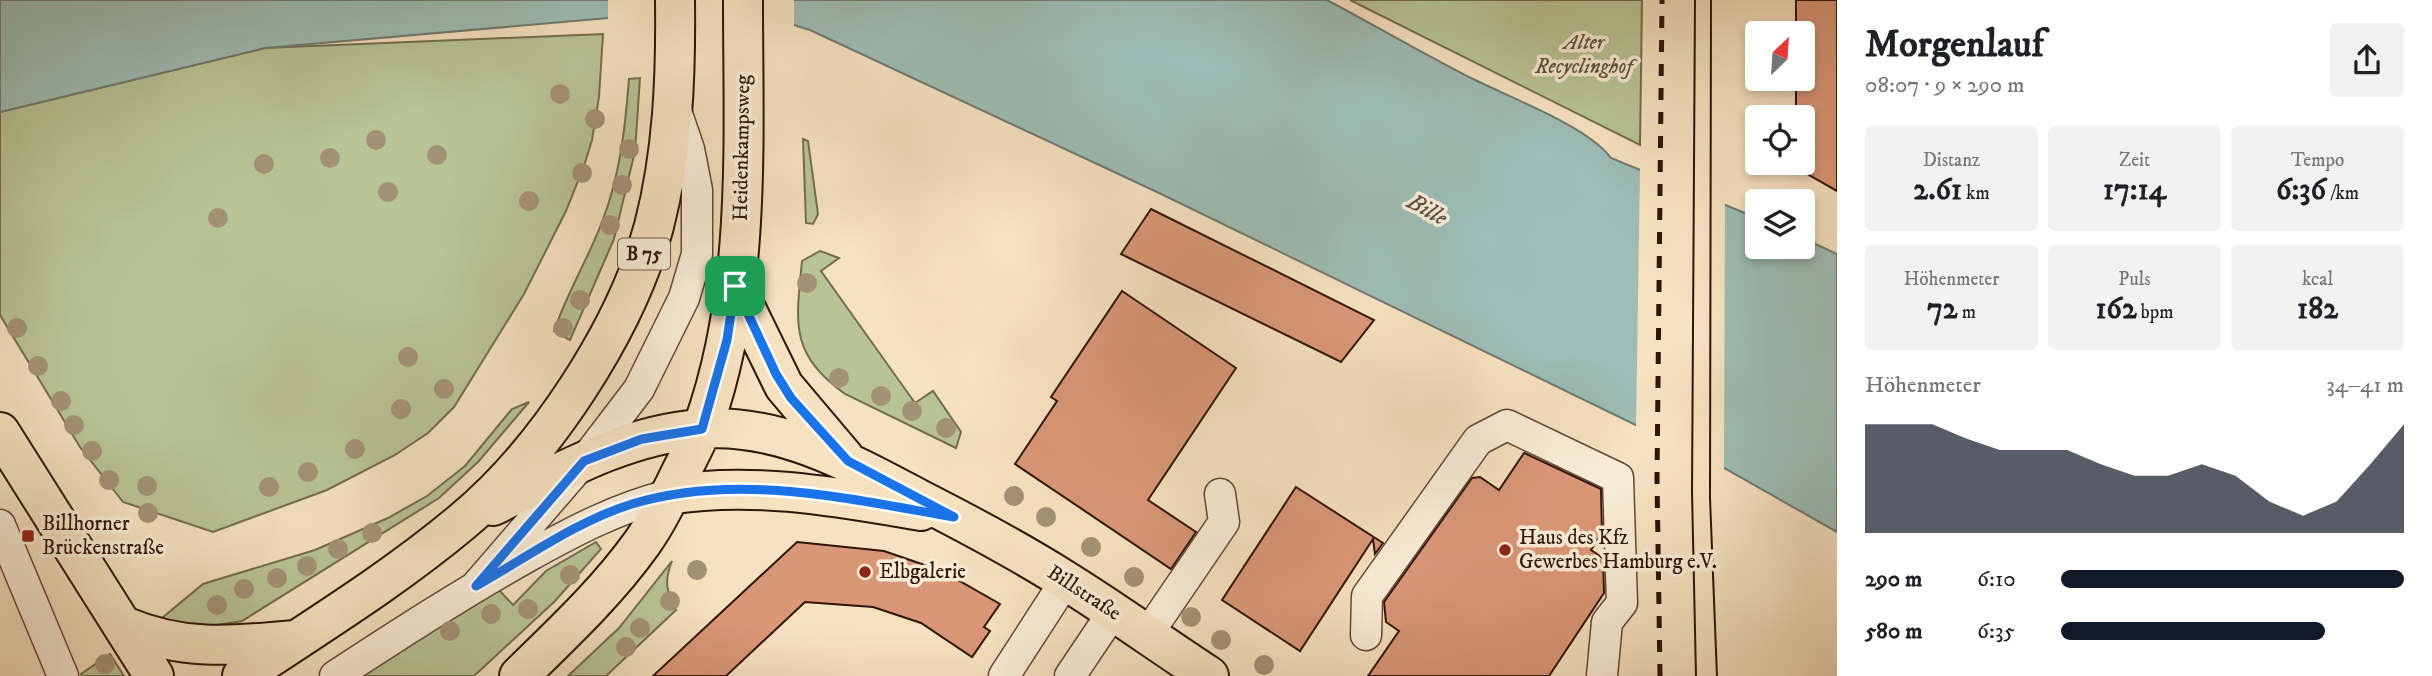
<!DOCTYPE html>
<html lang="de">
<meta charset="utf-8">
<style>
:root{--surface:#fff;--page:#f2f2f2;--text:#202124;--muted:#757577;--accent:#111827}
body{margin:0;font-family:"IM FELL DW Pica",serif;background:var(--page);color:var(--text);height:100vh;display:flex;flex-direction:column;font-size:26px;white-space:nowrap}
*{box-sizing:border-box;margin:0}
p{font-size:23px;color:var(--muted)}
.icon{flex:none;width:38px;height:38px;fill:none;stroke:currentColor;stroke-width:2;stroke-linecap:round;stroke-linejoin:round}
.map{position:relative;flex:1;overflow:hidden}
.sheet{display:flex;flex-direction:column;background:var(--surface);width:595px}
.sheet>*{flex:none}
.needle{width:46px;rotate:25deg}
.controls{position:absolute;left:1745px;top:21px;display:grid;gap:14px}
.controls a{display:grid;place-items:center;width:70px;height:70px;border-radius:7px;background:var(--surface);box-shadow:0 4px 10px #0003;font-size:35px}
.pin{position:absolute;display:grid;place-items:center;width:60px;height:60px;color:#fff;margin:-30px;border-radius:14px;box-shadow:0 4px 10px #0006}
.round{display:grid;place-items:center;flex:none;width:74px;height:74px;border-radius:7px;background:var(--page)}
.overview{display:flex;align-items:center;justify-content:space-between;height:119px;padding:0 28px}
h1{font-size:38px;font-weight:800;line-height:52px}
.metrics{display:grid;grid-template-columns:repeat(3,1fr);gap:10px;height:119px;padding:7px 28px}
.metrics div{display:grid;align-content:center;border-radius:7px;background:var(--page);text-align:center}
.metrics b{font-size:30px;font-weight:800}
.metrics small{font-size:19px;font-weight:400}
.metrics p{font-size:19px}
.chart{height:196px;padding:14px 28px}
.chart p{display:flex;justify-content:space-between}
.chart svg{width:100%;height:126px;margin-top:7px;fill:var(--accent);opacity:.7}
ul{padding:0 28px;list-style:none;font-size:23px}
li{display:grid;grid-template-columns:112px 84px 1fr;align-items:center;height:52px}
li i{height:18px;border-radius:9px;background:var(--accent)}
main{display:flex;flex:1;min-height:0}
.map>svg:first-child{display:block}
.green{fill:#b8c496;stroke:#746c4f;stroke-width:2}
.water{fill:#9dbdb5;stroke:#717a70;stroke-width:2}
.pier{fill:#f6e1c0}
.building{fill:#d99778;stroke:#301508;stroke-width:2}
.lines{fill:none;stroke-linecap:round;stroke-linejoin:round}
.minor-casing{stroke:#624836;stroke-width:33}
.major-casing{stroke:#301508;stroke-width:42}
.minor{stroke:#f9ecd6;stroke-width:30}
.major{stroke:#f6e1c0;stroke-width:38}
.tram{stroke:#301508;stroke-width:2}
.rail{stroke:#301508;stroke-width:5;stroke-dasharray:12 12;stroke-linecap:butt}
.tree{fill:#a49276}
.route-casing{stroke:#fff;stroke-width:14}
.route{stroke:#1a73e8;stroke-width:9}
.poi-dot{fill:#8f2418;stroke:#f9ecd6;stroke-width:2.5}
.labels{text-anchor:middle;dominant-baseline:central;stroke-width:7;stroke-linejoin:round;paint-order:stroke}
.shield{fill:#f9ecd6;stroke:#6c5646;stroke-width:2}
.shield-label{font-size:19px;font-weight:bold;fill:#301508}
.park-label{font-size:21px;font-style:italic;fill:#60523a;stroke:#f9ecd6}
.street-label{font-size:21px;fill:#301508;stroke:#f9ecd6}
.poi-label{font-size:21px;fill:#301508;stroke:#f9ecd6;text-anchor:start}
.water-label{font-size:23px;font-style:italic;fill:#565045;stroke:#f9ecd6}
</style>
<main>
<div class="map">
<svg width="1837" height="676" viewBox="0 0 1837 676">
<rect width="100%" height="100%" fill="#f6e1c0"/>
<filter id="stains"><feTurbulence type="fractalNoise" baseFrequency=".00286" numOctaves="4"/><feColorMatrix values="0 0 0 0 .2 0 0 0 0 .09 0 0 0 0 .02 0 0 0 .5 -.17"/></filter>
<radialGradient id="worn" r=".72"><stop offset=".6" stop-color="#630" stop-opacity="0"/><stop offset="1" stop-color="#630" stop-opacity=".3"/></radialGradient>
<path class="green" d="M1350,0h292l-2,145z
M603,34l-4,63 -7,43 -8,26 -18,45 -42,83 -70,113 -26,26 -33,22 -68,35 -114,42 -90,-30 -43,-55 -80,-132v-203l265,-64z
M640,78l-5,73 -21,88 -44,101 -16,-9c13,-38 34,-72 48,-109 18,-46 23,-93 27,-143z
M803,139l5,2 10,73 -5,10 -7,-1z
M820,251l19,7 -18,13 94,132 18,-12 28,41 -5,16 -111,-54c-56,-41 -49,-70 -43,-133z
M529,402l-51,60 -39,36 -197,123 -54,9 -26,-12 41,-34 112,-34 73,-32 39,-22 38,-30 47,-57z
M596,542l5,7 -46,52 -81,75h-115l140,-86 14,15 33,-34z
M672,561c-8,20 -6,30 4,49l-70,66h-38l51,-48z
M110,654l14,22h-42l-1,-2z"/>
<path class="water" d="M0,0h1327c49,26 97,54 146,79 36,18 116,48 138,79l146,60v29h45l1,-9 34,16v278l-113,-64 -567,-276 -347,-162 -75,-23 -470,41 -265,64z"/>
<path class="pier" d="M608,0h186v29l-59,-18 -127,11z
M1640,166l85,35 -1,271 -88,-44z"/>
<path class="building" d="M1796,0h41v191l-35,-20v-54h-6v-38h6v-46h-6z
M1151,209l223,111 -33,42 -220,-108z
M1122,291l114,77 -88,132 48,32 -25,37 -156,-105 42,-63 -6,-4z
M1524,453l77,36 1,44 -11,17 12,8 1,35 -55,83h-181l31,-45 -13,-9 -2,-20 88,-124 8,-1 19,13z
M1296,487l87,56 -8,11 -2,-15 -73,112 -78,-51z
M797,542l87,9 58,20 58,33 -16,23 6,4 -18,26 -51,-34 -48,-16 -68,-5 -79,74h-73z"/>
<g class="lines">
<defs>
<path id="minor" d="M0,525l63,151
M476,586l108,-125 55,-72 45,-91 13,-44v-64l-8,-41 -14,-41
M1147,635l77,-113 -4,-28
M1366,635l1,-39 111,-156 29,-15 111,53 4,125 -15,19 -5,54
M335,676c63,-41 126,-82 192,-119 47,-26 90,-49 142,-62
M1004,676l62,-96
M1070,676l43,-64"/>
<path id="major" d="M735,286l49,100 60,71
M0,432l154,244
M669,495c84,-14 169,2 252,16
M493,506c66,-33 131,-71 207,-77 78,-7 153,35 219,70 49,25 98,51 144,80 50,31 97,65 146,97
M124,626c59,25 106,20 169,14
M242,676c75,-50 152,-97 221,-155 82,-68 163,-192 191,-295 19,-73 22,-150 21,-226
M519,676c43,-42 88,-84 123,-133 15,-21 27,-46 38,-69 8,-16 17,-32 23,-48 49,-136 40,-284 40,-426"/>
</defs>
<use href="#minor" class="minor-casing"/>
<use href="#major" class="major-casing"/>
<use href="#minor" class="minor"/>
<use href="#major" class="major"/>
<path class="tram" d="M1695,0l-3,492 4,184
M1711,0l-1,498 7,178"/>
<path class="rail" d="M1660,676l-3,-197 5,-479"/>
</g>
<g class="tree">
<circle cx="560" cy="94" r="10"/>
<circle cx="595" cy="119" r="10"/>
<circle cx="376" cy="140" r="10"/>
<circle cx="629" cy="149" r="10"/>
<circle cx="437" cy="155" r="10"/>
<circle cx="330" cy="158" r="10"/>
<circle cx="264" cy="164" r="10"/>
<circle cx="582" cy="173" r="10"/>
<circle cx="622" cy="185" r="10"/>
<circle cx="388" cy="192" r="10"/>
<circle cx="529" cy="201" r="10"/>
<circle cx="218" cy="218" r="10"/>
<circle cx="610" cy="225" r="10"/>
<circle cx="807" cy="283" r="10"/>
<circle cx="580" cy="300" r="10"/>
<circle cx="17" cy="328" r="10"/>
<circle cx="563" cy="328" r="10"/>
<circle cx="408" cy="357" r="10"/>
<circle cx="38" cy="366" r="10"/>
<circle cx="839" cy="378" r="10"/>
<circle cx="444" cy="389" r="10"/>
<circle cx="881" cy="396" r="10"/>
<circle cx="61" cy="401" r="10"/>
<circle cx="401" cy="409" r="10"/>
<circle cx="912" cy="411" r="10"/>
<circle cx="74" cy="425" r="10"/>
<circle cx="946" cy="428" r="10"/>
<circle cx="355" cy="449" r="10"/>
<circle cx="92" cy="451" r="10"/>
<circle cx="308" cy="472" r="10"/>
<circle cx="109" cy="480" r="10"/>
<circle cx="147" cy="486" r="10"/>
<circle cx="269" cy="487" r="10"/>
<circle cx="1014" cy="496" r="10"/>
<circle cx="148" cy="513" r="10"/>
<circle cx="1046" cy="517" r="10"/>
<circle cx="372" cy="533" r="10"/>
<circle cx="1091" cy="547" r="10"/>
<circle cx="338" cy="549" r="10"/>
<circle cx="307" cy="566" r="10"/>
<circle cx="697" cy="570" r="10"/>
<circle cx="570" cy="575" r="10"/>
<circle cx="1134" cy="577" r="10"/>
<circle cx="277" cy="578" r="10"/>
<circle cx="244" cy="589" r="10"/>
<circle cx="670" cy="601" r="10"/>
<circle cx="217" cy="605" r="10"/>
<circle cx="528" cy="609" r="10"/>
<circle cx="491" cy="614" r="10"/>
<circle cx="1191" cy="617" r="10"/>
<circle cx="640" cy="628" r="10"/>
<circle cx="450" cy="631" r="10"/>
<circle cx="1221" cy="640" r="10"/>
<circle cx="626" cy="647" r="10"/>
<circle cx="105" cy="664" r="10"/>
<circle cx="1264" cy="665" r="10"/>
</g>
<g class="lines">
<defs>
<path id="route" d="M735,286l41,88 15,24 57,63 106,56c-105,-18 -217,-45 -322,-13 -55,17 -106,54 -156,82l108,-125 58,-22 60,-10 25,-89z"/>
</defs>
<use href="#route" class="route-casing"/>
<use href="#route" class="route"/>
</g>
<g class="poi-dot">
<rect x="21" y="529" width="14" height="14" rx="3.5"/>
<circle cx="1505" cy="550" r="7"/>
<circle cx="865" cy="572" r="7"/>
</g>
<g class="labels">
<rect class="shield" x="618" y="238.5" width="52" height="31" rx="5"/>
<g class="shield-label">
<text x="644" y="254">B 75</text>
</g>
<g class="park-label">
<text x="1584" y="43">Alter<tspan x="1584" dy="24">Recyclinghof</tspan></text>
</g>
<g class="street-label">
<text transform="translate(742 148) rotate(-89)">Heidenkampsweg</text>
<text transform="translate(1084 593) rotate(33)">Billstraße</text>
</g>
<g class="poi-label">
<text x="42" y="524">Billhorner<tspan x="42" dy="24">Brückenstraße</tspan></text>
<text x="1519" y="538">Haus des Kfz<tspan x="1519" dy="24">Gewerbes Hamburg e.V.</tspan></text>
<text x="879" y="572">Elbgalerie</text>
</g>
<g class="water-label">
<text transform="translate(1427 210) rotate(29)">Bille</text>
</g>
</g>
<rect width="100%" height="100%" filter="url(#stains)"/>
<rect width="100%" height="100%" fill="url(#worn)"/>
</svg>
<div class="controls">
<a><svg class="needle" viewBox="-14 -14 28 28"><path d="M0-13l5 13h-10z" fill="#e53935"/><path d="M0 13l5-13h-10z" fill="#757577"/></svg></a>
<a><svg class="icon" aria-label="locate" viewBox="0 0 24 24"><circle cx="12" cy="12" r="6"/><path d="M12 2v4M12 18v4M2 12h4M18 12h4"/></svg></a>
<a><svg class="icon" aria-label="layers" viewBox="0 0 24 24"><path d="M12 4l9 5-9 5-9-5zM3 14l9 5 9-5"/></svg></a>
</div>
<div class="pin" style="left:735px;top:286px;background:#1e9e55"><svg class="icon" aria-label="arrive" viewBox="0 0 24 24"><path d="M6 21V4h12l-3 4 3 4H6"/></svg></div>
</div>
<section class="sheet">
<div class="overview"><div><h1>Morgenlauf</h1><p>08:07 · 9 × 290 m</p></div><a class="round"><svg class="icon" aria-label="share" viewBox="0 0 24 24"><path d="M12 15V3M7 8l5-5 5 5M5 13v7h14v-7"/></svg></a></div>
<div class="metrics">
<div><p>Distanz</p><b>2.61<small> km</small></b></div>
<div><p>Zeit</p><b>17:14</b></div>
<div><p>Tempo</p><b>6:36<small> /km</small></b></div>
</div>
<div class="metrics">
<div><p>Höhenmeter</p><b>72<small> m</small></b></div>
<div><p>Puls</p><b>162<small> bpm</small></b></div>
<div><p>kcal</p><b>182</b></div>
</div>
<div class="chart"><p><span>Höhenmeter</span>34–41 m</p>
<svg viewBox="0 0 160 44" preserveAspectRatio="none"><path d="M0 44V6L10 6L20 6L30 11L40 15L50 15L60 15L70 20L80 24L90 24L100 20L110 24L120 33L130 38L140 33L150 20L160 6V44z"/></svg>
</div>
<ul>
<li><b>290 m</b>6:10<i style="width:100%"></i></li>
<li><b>580 m</b>6:35<i style="width:77%"></i></li>
</ul>
</section>
</main>
